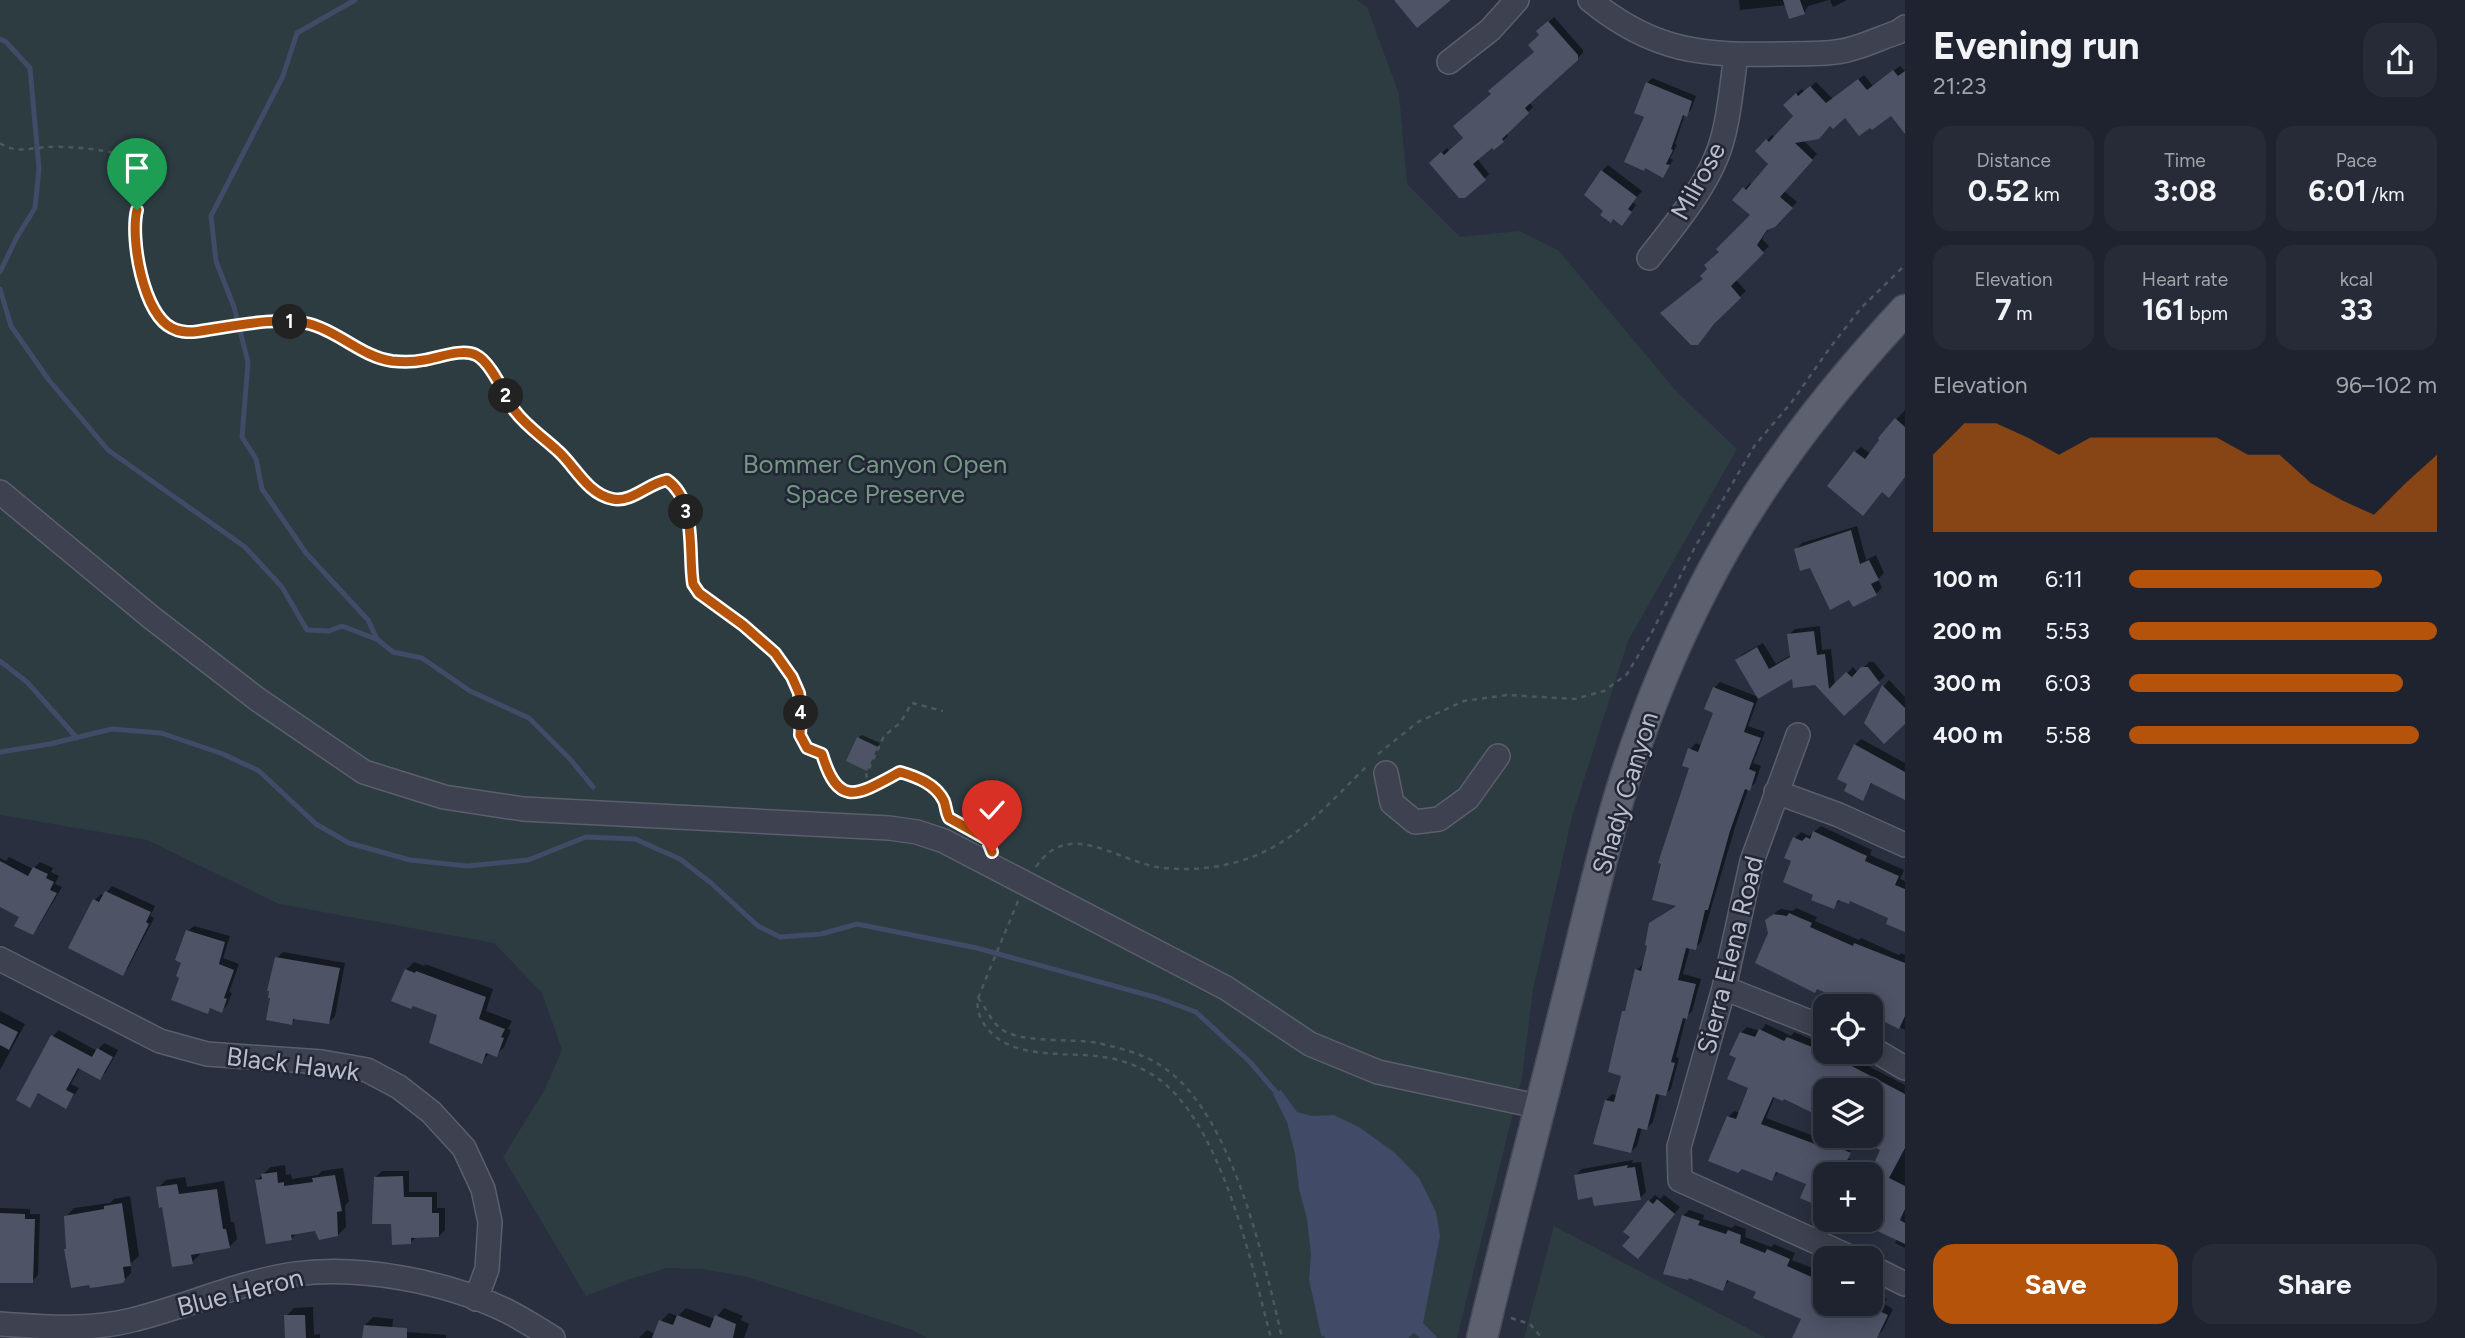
<!DOCTYPE html>
<meta charset="utf-8">
<style>
:root{--surface:#1f232f;--page:#272b37;--text:#f1f3f6;--muted:#a1a4aa;--line:#3c404b;--accent:#b45309}
body{margin:0;font-family:Figtree,sans-serif;background:var(--page);color:var(--text);height:100vh;display:flex;flex-direction:column;font-size:26px;white-space:nowrap}
*{box-sizing:border-box;margin:0}
p{font-size:23px;color:var(--muted)}
.icon{flex:none;width:38px;height:38px;fill:none;stroke:currentColor;stroke-width:2;stroke-linecap:round;stroke-linejoin:round}
.map{position:relative;flex:1;overflow:hidden}
.side{display:flex;flex-direction:column;background:var(--surface);width:560px}
.side>*{flex:none}
.tools{position:absolute;left:1813px;top:994px;display:grid;gap:14px}
.tools a{display:grid;place-items:center;width:70px;height:70px;border-radius:14px;background:var(--surface);box-shadow:0 4px 18px #0003,0 0 0 2px var(--line);font-size:35px}
.pin{position:absolute;display:grid;place-items:center;width:60px;height:60px;color:#fff;margin:-72px -30px;border-radius:50% 50% 50% 0;rotate:-45deg;box-shadow:0 0 7px #0007}
.pin .icon{rotate:45deg}
.km{position:absolute;width:35px;height:35px;margin:-18px;border-radius:50%;background:#222;color:#fff;font-size:19px;line-height:35px;text-align:center}
.round{display:grid;place-items:center;flex:none;width:74px;height:74px;border-radius:21px;background:var(--page)}
.head{display:flex;align-items:center;justify-content:space-between;height:119px;padding:0 28px}
h1{font-size:38px;font-weight:700;line-height:52px}
.metrics{display:grid;grid-template-columns:repeat(3,1fr);gap:10px;height:119px;padding:7px 28px}
.metrics div{display:grid;align-content:center;border-radius:18px;background:var(--page);text-align:center}
.metrics b{font-size:30px;font-weight:700}
.metrics small{font-size:19px;font-weight:400}
.metrics p{font-size:19px}
.chart{height:196px;padding:14px 28px}
.chart p{display:flex;justify-content:space-between}
.chart svg{width:100%;height:126px;margin-top:7px;fill:var(--accent);opacity:.7}
.primary-button{display:flex;gap:14px;margin-top:auto;padding:14px 28px}
.primary-button a{flex:1;height:80px;border-radius:21px;background:var(--accent);color:#fff;font-size:28px;font-weight:700;line-height:80px;text-align:center}
.primary-button a+a{background:var(--page);color:var(--text)}
ul{padding:0 28px;list-style:none;font-size:23px}
li{display:grid;grid-template-columns:112px 84px 1fr;align-items:center;height:52px}
li i{height:18px;border-radius:9px;background:var(--accent)}
main{display:flex;flex:1;min-height:0}
.map>svg:first-child{display:block}
.green{fill:#2c3c41}
.water{fill:#414a67}
.shadow{fill:#0007;fill-rule:evenodd}
.lines{fill:none;stroke-linecap:round;stroke-linejoin:round}
.stream{stroke:#414a67;stroke-width:5}
.building{fill:#4e5366}
.minor-casing{stroke:#5b5f6d;stroke-width:26}
.major-casing{stroke:#474a59;stroke-width:33}
.path{stroke:#4b595f;stroke-width:2.5;stroke-dasharray:5 5;stroke-linecap:butt}
.minor{stroke:#3d4150;stroke-width:23}
.major{stroke:#5c606f;stroke-width:30}
.route-casing{stroke:#fff;stroke-width:14}
.route{stroke:#b45309;stroke-width:9}
.labels{text-anchor:middle;dominant-baseline:central;stroke-width:5;stroke-linejoin:round;paint-order:stroke}
.street-label{font-size:26px;fill:#babdca;stroke:#222635}
.park-label{font-size:26px;fill:#749883;stroke:#222635}
</style>
<main>
<div class="map">
<svg width="1905" height="1338" viewBox="0 0 1905 1338">
<rect width="100%" height="100%" fill="#292f3f"/>
<path class="green" d="M0,0h1357l10,7 32,87 8,90 53,53 59,-6 39,19 119,142 60,57 -109,192 -56,176 -39,173 -11,87 -65,261h-530l-15,-8 -165,-53 -44,-8 -36,-1 -40,12 -41,16 -83,-139 41,-66 18,-41 -20,-57 -48,-50 -215,-39 -132,-64 -147,-25z
M1554,1226l212,112h-242z"/>
<path class="water" d="M1281,1090l16,22 15,4 22,-1 25,12 36,26 24,25 17,34 4,24 -17,87 14,14 -1,1h-16l-6,-5 -6,5h-82l-5,-3 -12,-56 2,-24 -4,-36 -8,-30 -4,-35 -8,-32 -14,-28z"/>
<path class="shadow" d="M1739,0h90l-21,6 -4,7 -17,-8 -47,5z
M1830,0h17l-14,7z
M1554,17l29,33v3l-54,49 4,5 -27,26 2,3 -14,12 -2,-3 -15,13 12,16 -5,5 -53,-16 16,-15 3,3 15,-13 28,-44 43,-42 5,-17 -3,-3z
M1900,66l5,5v46l-14,-4 -46,2 -42,25 14,14 -33,37 13,11 -23,24 -5,2 -7,11 7,7 -34,33 11,12 -27,26 -15,-39 18,-26 30,-37 -17,-15 15,-17 3,2 18,-22 -14,-12 15,-16 4,3 19,-22 -5,-17 12,-10 3,3 11,-10 17,17 31,-24 9,11z
M1652,78l44,18 -5,14 -6,4 -10,30 2,1 -7,13 3,2 -10,16 -16,-60v-33z
M1608,165l34,26 -9,11 3,3 -9,13 -13,-1 -8,-6 -4,-40z
M1905,410v66l-11,14 -39,-38 6,-5 10,7 11,-14 -2,-2z
M1857,526l9,34 10,-5 8,18 -6,6 4,9 -6,6 -26,4 -39,-32 -15,-17 6,-6z
M1820,626l2,24 9,-1 4,37 18,-19 5,6 11,-11h5l11,14 -41,38 -28,-31 -22,-6 -35,19 -11,30 17,6 -12,31 8,3 -6,17 -7,6 -12,35 -35,118 -6,6 -5,-1 -7,27 18,5 -9,32 -6,6 -10,40 3,1 -8,31 -6,5 -5,-1 -7,29 -6,6 -5,-1 -5,19 -6,5 -25,-51 6,-6 5,2 6,-22 1,-62 3,-4 10,-38 6,-6 6,-20 1,-21 27,-18 14,-138 -1,-18 6,-6 6,3 13,-34 -1,-24 6,-6 38,15 -21,-37 6,-6 20,-11 13,21 15,-9 -2,-20 6,-6z
M1889,680l16,17v24l-39,2 18,-37z
M862,735l18,8 -13,26 -9,-31z
M1861,739l44,24v35l-32,-16 -11,16 -7,-53z
M1821,826l51,24 -2,5 34,15 -4,9 5,2v51l-14,-15 -40,-18h-10l-7,8 -18,-13 -23,-34 2,-22 6,-6 8,4z
M9,857l24,12 7,-7 13,6 -2,4 8,4 -4,8 7,3 -24,40 -6,6 -11,-17 -21,-11v-47l6,3z
M112,886l43,20 -5,10 4,2 -26,50 -6,6 -51,-26 24,-48 6,-6 3,2z
M1796,908l21,9 -2,4 44,19 2,-2 38,17 2,-2 4,2v75l-34,-17v-7h-11l-42,-19 -48,-54 -3,-12 10,-10 4,-2 12,2z
M194,926l36,10 -7,22 16,6 -10,28 3,1 -5,12 -5,6 -10,-4 -5,5 -25,-35 6,-46z
M283,952l62,11 -10,53 -6,6 -33,-4 -5,5 -19,-27 5,-38z
M414,962l10,4 1,-2 68,25 -7,22 26,10 -4,8 3,1 -7,17 -8,8 -7,-1 -8,8 -42,-48 -33,-44z
M0,1011l25,13 -25,46z
M1766,1024l25,12 3,-4 31,13v7h16l64,33v163l-10,-5 2,-4 -43,-19h17v-46h-46v33l-23,-10 7,-14 -31,-10 -6,6 -30,-12 -14,-50 6,-6 6,2 10,-25 -11,-31 2,-24 6,-6 13,4zM1825,1090h46v46h-41l-3,5 -61,-23 9,-22 10,1 40,20zM1858,1136l25,14 -10,19 -26,-11z
M59,1030l38,21 7,-8 14,7 -12,22 -6,6 -20,-11 -9,17 8,4 -13,19 -27,-15 -10,14 24,-70z
M1633,1160l-1,3 9,-1 5,30 -6,6 -46,-3 -18,-20 6,-6z
M285,1165l1,10 5,-1 1,5 26,-4 4,-4 21,-3 6,33 -4,5 1,21 -8,8 -22,-6 -18,3 -7,7 -34,-59 14,-13z
M382,1171h27v21h28v16h8v22l-6,6h-22l-7,7 -17,-21 -17,-45z
M185,1177l2,10 37,-6 7,41h3l3,17 -8,8 -29,5v2l-8,8 -29,-56 -5,-18 8,-8z
M1655,1195l5,4 4,-4 16,12 -36,44 -12,-14 17,-36z
M130,1196l9,60 -8,7v10l-9,9 -54,-34 -2,-31 8,-9 36,-5 4,-4z
M0,1208l30,1v5h10l-2,61 -6,6 -32,-2z
M1689,1210l15,5 -1,4 29,9 3,-3 11,4 -1,8 26,10 3,-3 21,9 -3,7 33,13v31h46v-13l16,8 -3,5 9,5 -11,22 -6,6 -6,1h-69l2,-19 -45,-28 -28,-12 -8,10 -39,-73z
M313,1307l1,28 6,-1v4h-33l-1,-22 8,-8z
M686,1308l29,11 9,-11 19,8 -2,4 8,4 -5,14h-105l8,-8 8,4 6,-13 8,-8 9,3z
M373,1317l20,2 -1,12 54,4v3h-82l1,-13z"/>
<g class="lines">
<path class="stream" d="M355,0l-58,33 -14,43 -72,140 5,45 18,46 14,55 -6,75 14,22 6,30 44,64 62,67 9,19 16,13 29,6 48,33 59,27 41,41 23,28
M0,39l6,3 24,26 9,101 -4,39 -18,29 -17,35
M0,289l11,37 37,53 60,71 137,97 37,40 25,43 22,1 13,-5 34,13
M0,661l27,21 50,56
M0,752l50,-8 62,-15 49,4 62,21 36,17 57,53 33,19 61,17 57,6 61,-6 58,-23 49,2 45,20 31,24 47,43 22,11 41,-3 36,-10 120,24 181,50 38,14 54,50 30,35"/>
</g>
<path class="building" d="M1394,0h57l-34,28z
M1783,0h17l5,14 -16,5z
M1548,21l30,34v5l-53,48 4,5 -27,26 2,3 -10,8 -2,-2 -19,16 13,16 -21,18h-6l-30,-35 12,-11 3,3 19,-17 -10,-12 38,-32 -3,-3 46,-39 -6,-7 11,-10 -3,-4z
M1893,70l5,6 7,-5v63l-14,-18 -19,14 -2,-2 -11,8 -14,-18 -12,11 -3,-3 -11,13 -24,4 18,17 -33,37 13,11 -18,19 -8,3 -10,15 7,8 -33,33 10,12 -27,26 -16,21h-7l-31,-32 43,-34 -3,-3 7,-7 -3,-4 15,-13 -3,-3 34,-34 -18,-15 11,-13 3,3 22,-26 -13,-13 11,-12 3,3 24,-26 -10,-11 13,-12 2,3 12,-10 16,17 32,-24 9,11z
M1646,82l46,19 -5,16 -4,-2 -12,34 2,1 -7,14 4,1 -7,13 -18,-10 -1,3 -20,-9 20,-45 -10,-4z
M1601,170l36,27 -9,12 4,3 -10,14 -9,-7 -2,4 -11,-8 3,-4 -19,-16z
M1895,418l10,9v50l-16,21 -7,-6 -19,24 -36,-30 27,-35 11,8 14,-19 -1,-2z
M1851,530l9,34 9,-4 10,20 -8,4 6,11 -24,12 -4,-7 -19,10 -20,-42 -10,3 -6,-22z
M1814,631l3,24 8,-1 4,35 17,-17 6,5 9,-10h7l12,16 -36,33 -29,-31 -22,3 -1,-9 -34,20 -23,-39 22,-13 12,22 21,-12 -3,-23z
M1882,685l23,23v16l-21,20 -20,-21z
M1713,687l41,16 -10,29 17,6 -12,31 7,3 -6,19 -5,-2 -15,42 -22,79h-3l-9,40 -10,-2 -8,32 18,4 -9,35 -4,-1 -12,44 4,1 -9,33 -10,-2 -9,36 -9,-2 -7,25 -38,-9 12,-44 9,2 7,-26 -13,-4 14,-61h3l10,-42 6,2 6,-25 -2,-1 4,-22 27,-17 -24,-6 9,-36 -3,-1 31,-95 -7,-2 6,-18 10,4 15,-39 -9,-4z
M857,737l21,10 -11,24 -21,-10z
M1854,744l51,28v28l-34,-17 -8,18 -19,-10 3,-7 -10,-5z
M1813,831l54,25 -2,5 34,15 -4,9 10,4v43l-19,-8 2,-6 -38,-17 -1,3 -11,-4 -4,9 -23,-9 2,-5 -30,-13 8,-21 -7,-3 9,-21 9,4 4,-4 4,2z
M0,861l28,15 5,-9 15,7 -2,4 8,4 -4,8 7,3 -24,42 -19,-9 5,-9 -19,-10z
M105,891l46,21 -5,10 3,2 -26,52 -55,-28 25,-49 6,3z
M1789,913l23,10 -2,4 43,19 1,-3 51,20v53l-6,13 -28,-14v-9h-15l-39,-17 -2,4 -60,-30 13,-30 -3,-13 9,-6 13,2z
M186,930l39,12 -6,22 15,6 -10,28 3,1 -5,14 -12,-5 -2,6 -37,-14 8,-22 -3,-2 5,-13 -6,-3z
M275,957l65,11 -11,56 -36,-5 -1,6 -26,-5 4,-22h-2l1,-7h-2z
M405,969l10,4 1,-2 70,26 -7,22 26,10 -4,8 3,1 -7,19 -11,-4 -4,11 -53,-21 8,-28 -24,-9 -2,3 -20,-8z
M0,1023l18,9 -9,18 -9,-5z
M1759,1029l25,12 3,-4 40,16 78,41v54l-16,30 16,8v23l-5,11 5,3v21l-34,-16v-58l9,-20 -9,-5v-55h-46v13l-6,13 -35,-17 -1,2 -10,-4 -12,27 62,23 2,-6 26,12 -11,21h-15v35l-25,-11 6,-14 -30,-12 -4,9 -30,-12 -4,4 -30,-12 19,-45 9,3 12,-31 -21,-9 9,-21 -7,-3 11,-23 15,5z
M51,1035l41,22 5,-9 16,9 -13,23 -22,-12 -12,22 8,4 -8,15 -28,-16 -8,15 -14,-8z
M1628,1165l-1,3 8,-1 6,33 -47,6 -2,-9 -14,3 -4,-25z
M277,1172l1,11 6,-1v4l29,-4 -1,-4 23,-3 7,36 -5,1 1,24 -19,4 -4,-9 -24,4 1,5 -26,4 -11,-64 7,-1 -1,-5z
M403,1176l1,21h28v16h7v24l-28,1v6l-19,1 -1,-21h-19l2,-47z
M177,1184l2,10 38,-5 6,40h3l4,19 -39,7 2,9 -21,3 -10,-60 -3,1 -3,-21z
M1657,1199l18,15 -37,45 -16,-13 8,-9 -7,-5 25,-32 5,4z
M122,1203l9,63 -8,1 2,13 -2,3 -25,4 -8,1 -1,-3 -18,3 -7,-39h2l-2,-33 40,-7v-3z
M0,1213l25,1v5h10l-2,64h-33z
M1682,1215l18,6 -2,4 28,9 2,-4 13,5 -1,8 25,10 2,-4 23,10 -3,7 38,17v21h58l-4,7 9,4 -11,23h-85l9,-19 -48,-21 3,-6 -29,-12 -4,11 -34,-13 -1,2 -25,-6z
M284,1315h21l1,23h-21z
M677,1315l33,13 5,-13 21,9 -3,14h-81l7,-18 14,5z
M364,1325l43,3v10h-45z"/>
<g class="lines">
<defs>
<path id="minor" d="M1590,0c63,52 114,56 192,54 19,-1 41,1 60,-3 18,-3 38,-13 56,-19l7,-5
M1449,62l41,-32 27,-30
M1649,258c28,-36 63,-77 74,-121 7,-26 9,-55 13,-82
M0,492l152,126 105,81 107,73 80,25 79,12 366,19 28,4 27,9 282,147 84,56 68,28 163,35
M1798,735l-46,126 -28,127 -45,159 1,33 172,78
M1386,773l6,30 23,19 24,-3 29,-21 30,-42
M1776,792l63,23 66,30
M0,959l160,82 47,13 115,8 45,8 32,17 32,25 33,36 19,41 7,33 -3,47 -11,30
M1724,988l101,40
M1871,1048l34,20
M1871,1267l34,17
M0,1324c45,3 88,7 132,-4 54,-13 107,-38 163,-46 67,-9 152,8 212,37 16,8 31,18 46,27"/>
<path id="major" d="M1482,1338c26,-110 56,-220 83,-330 20,-77 36,-155 60,-230 21,-65 47,-129 78,-189 52,-103 123,-194 202,-279"/>
</defs>
<use href="#minor" class="minor-casing"/>
<use href="#major" class="major-casing"/>
<path class="path" d="M0,143c15,11 31,5 48,4 20,-1 71,2 87,15 4,3 7,8 10,13 -4,19 -11,40 -11,59 0,14 5,25 8,38 8,28 16,60 51,61 34,-5 84,-18 117,-9 29,7 52,33 82,37 10,1 22,1 32,-1 15,-2 38,-12 52,-5 15,7 29,41 39,56 12,16 28,26 43,40 17,15 29,43 55,48 18,4 36,-16 54,-19 30,21 21,72 26,104l6,10 44,31 32,28 17,24 7,16 2,21 -1,21 7,13 15,6c17,57 37,39 78,18 17,5 34,11 43,28 5,10 3,16 14,24
M1378,754l40,-32 46,-21 43,-6 68,4 29,-8 23,-17 23,-38 45,-89 60,-102 36,-42 38,-54 32,-41 44,-43
M871,787l-5,-12 18,-39 16,-13 12,-20 31,8
M963,827l14,6 10,7
M1036,867c32,-48 78,-8 121,0 26,4 54,2 80,-5 57,-16 91,-58 132,-98
M1018,901l-40,97c-2,12 2,21 9,30 26,33 79,23 116,29 17,2 35,9 50,18 68,43 98,188 118,263
M978,998c8,9 12,22 22,30 18,16 73,10 98,15 25,6 48,11 69,27 66,48 97,190 115,268
M1511,1318l19,6 12,14"/>
<use href="#minor" class="minor"/>
<use href="#major" class="major"/>
</g>
<g class="lines">
<defs>
<path id="route" d="M137,210c-7,28 6,104 35,118 7,4 14,4 21,4 32,-4 86,-17 117,-8 28,7 52,33 82,37 10,1 22,1 32,-1 14,-2 38,-12 52,-5 15,7 29,41 39,56 12,16 28,26 43,40 17,15 29,43 55,48 18,4 36,-16 54,-19 30,21 21,72 26,104l6,9 44,32 32,28 17,24 7,16 2,21 -1,21 7,13 15,6c17,57 38,39 78,18 17,5 36,12 44,29 2,5 2,12 5,17l38,21 5,13"/>
</defs>
<use href="#route" class="route-casing"/>
<use href="#route" class="route"/>
</g>
<g class="labels">
<g class="street-label">
<text transform="translate(1698 181) rotate(-61)">Milrose</text>
<text transform="translate(1625 793) rotate(-73)">Shady Canyon</text>
<text transform="translate(1730 955) rotate(-76)">Sierra Elena Road</text>
<text transform="translate(293 1064) rotate(7)">Black Hawk</text>
<text transform="translate(240 1292) rotate(-14)">Blue Heron</text>
</g>
<g class="park-label">
<text x="875" y="464">Bommer Canyon Open<tspan x="875" dy="30">Space Preserve</tspan></text>
</g>
</g>
</svg>
<div class="tools">
<a><svg class="icon" aria-label="locate" viewBox="0 0 24 24"><circle cx="12" cy="12" r="6"/><path d="M12 2v4M12 18v4M2 12h4M18 12h4"/></svg></a>
<a><svg class="icon" aria-label="layers" viewBox="0 0 24 24"><path d="M12 4l9 5-9 5-9-5zM3 14l9 5 9-5"/></svg></a>
<a>+</a>
<a>−</a>
</div>
<div class="pin" style="left:137px;top:210px;background:#1e9e55"><svg class="icon" aria-label="arrive" viewBox="0 0 24 24"><path d="M6 21V4h12l-3 4 3 4H6"/></svg></div>
<div class="pin" style="left:992px;top:852px;background:#d93025"><svg class="icon" aria-label="check" viewBox="0 0 24 24"><path d="M5 12l5 5 9-10"/></svg></div>
<b class="km" style="left:290px;top:322px">1</b>
<b class="km" style="left:506px;top:396px">2</b>
<b class="km" style="left:686px;top:512px">3</b>
<b class="km" style="left:801px;top:713px">4</b>
</div>
<section class="side">
<div class="head"><div><h1>Evening run</h1><p>21:23</p></div><a class="round"><svg class="icon" aria-label="share" viewBox="0 0 24 24"><path d="M12 15V3M7 8l5-5 5 5M5 13v7h14v-7"/></svg></a></div>
<div class="metrics">
<div><p>Distance</p><b>0.52<small> km</small></b></div>
<div><p>Time</p><b>3:08</b></div>
<div><p>Pace</p><b>6:01<small> /km</small></b></div>
</div>
<div class="metrics">
<div><p>Elevation</p><b>7<small> m</small></b></div>
<div><p>Heart rate</p><b>161<small> bpm</small></b></div>
<div><p>kcal</p><b>33</b></div>
</div>
<div class="chart"><p><span>Elevation</span>96–102 m</p>
<svg viewBox="0 0 160 44" preserveAspectRatio="none"><path d="M0 44V17L10 6L20 6L30 11L40 17L50 11L60 11L70 11L80 11L90 11L100 17L110 17L120 27L130 33L140 38L150 27L160 17V44z"/></svg>
</div>
<ul>
<li><b>100 m</b>6:11<i style="width:82%"></i></li>
<li><b>200 m</b>5:53<i style="width:100%"></i></li>
<li><b>300 m</b>6:03<i style="width:89%"></i></li>
<li><b>400 m</b>5:58<i style="width:94%"></i></li>
</ul>
<div class="primary-button"><a>Save</a><a>Share</a></div>
</section>
</main>
